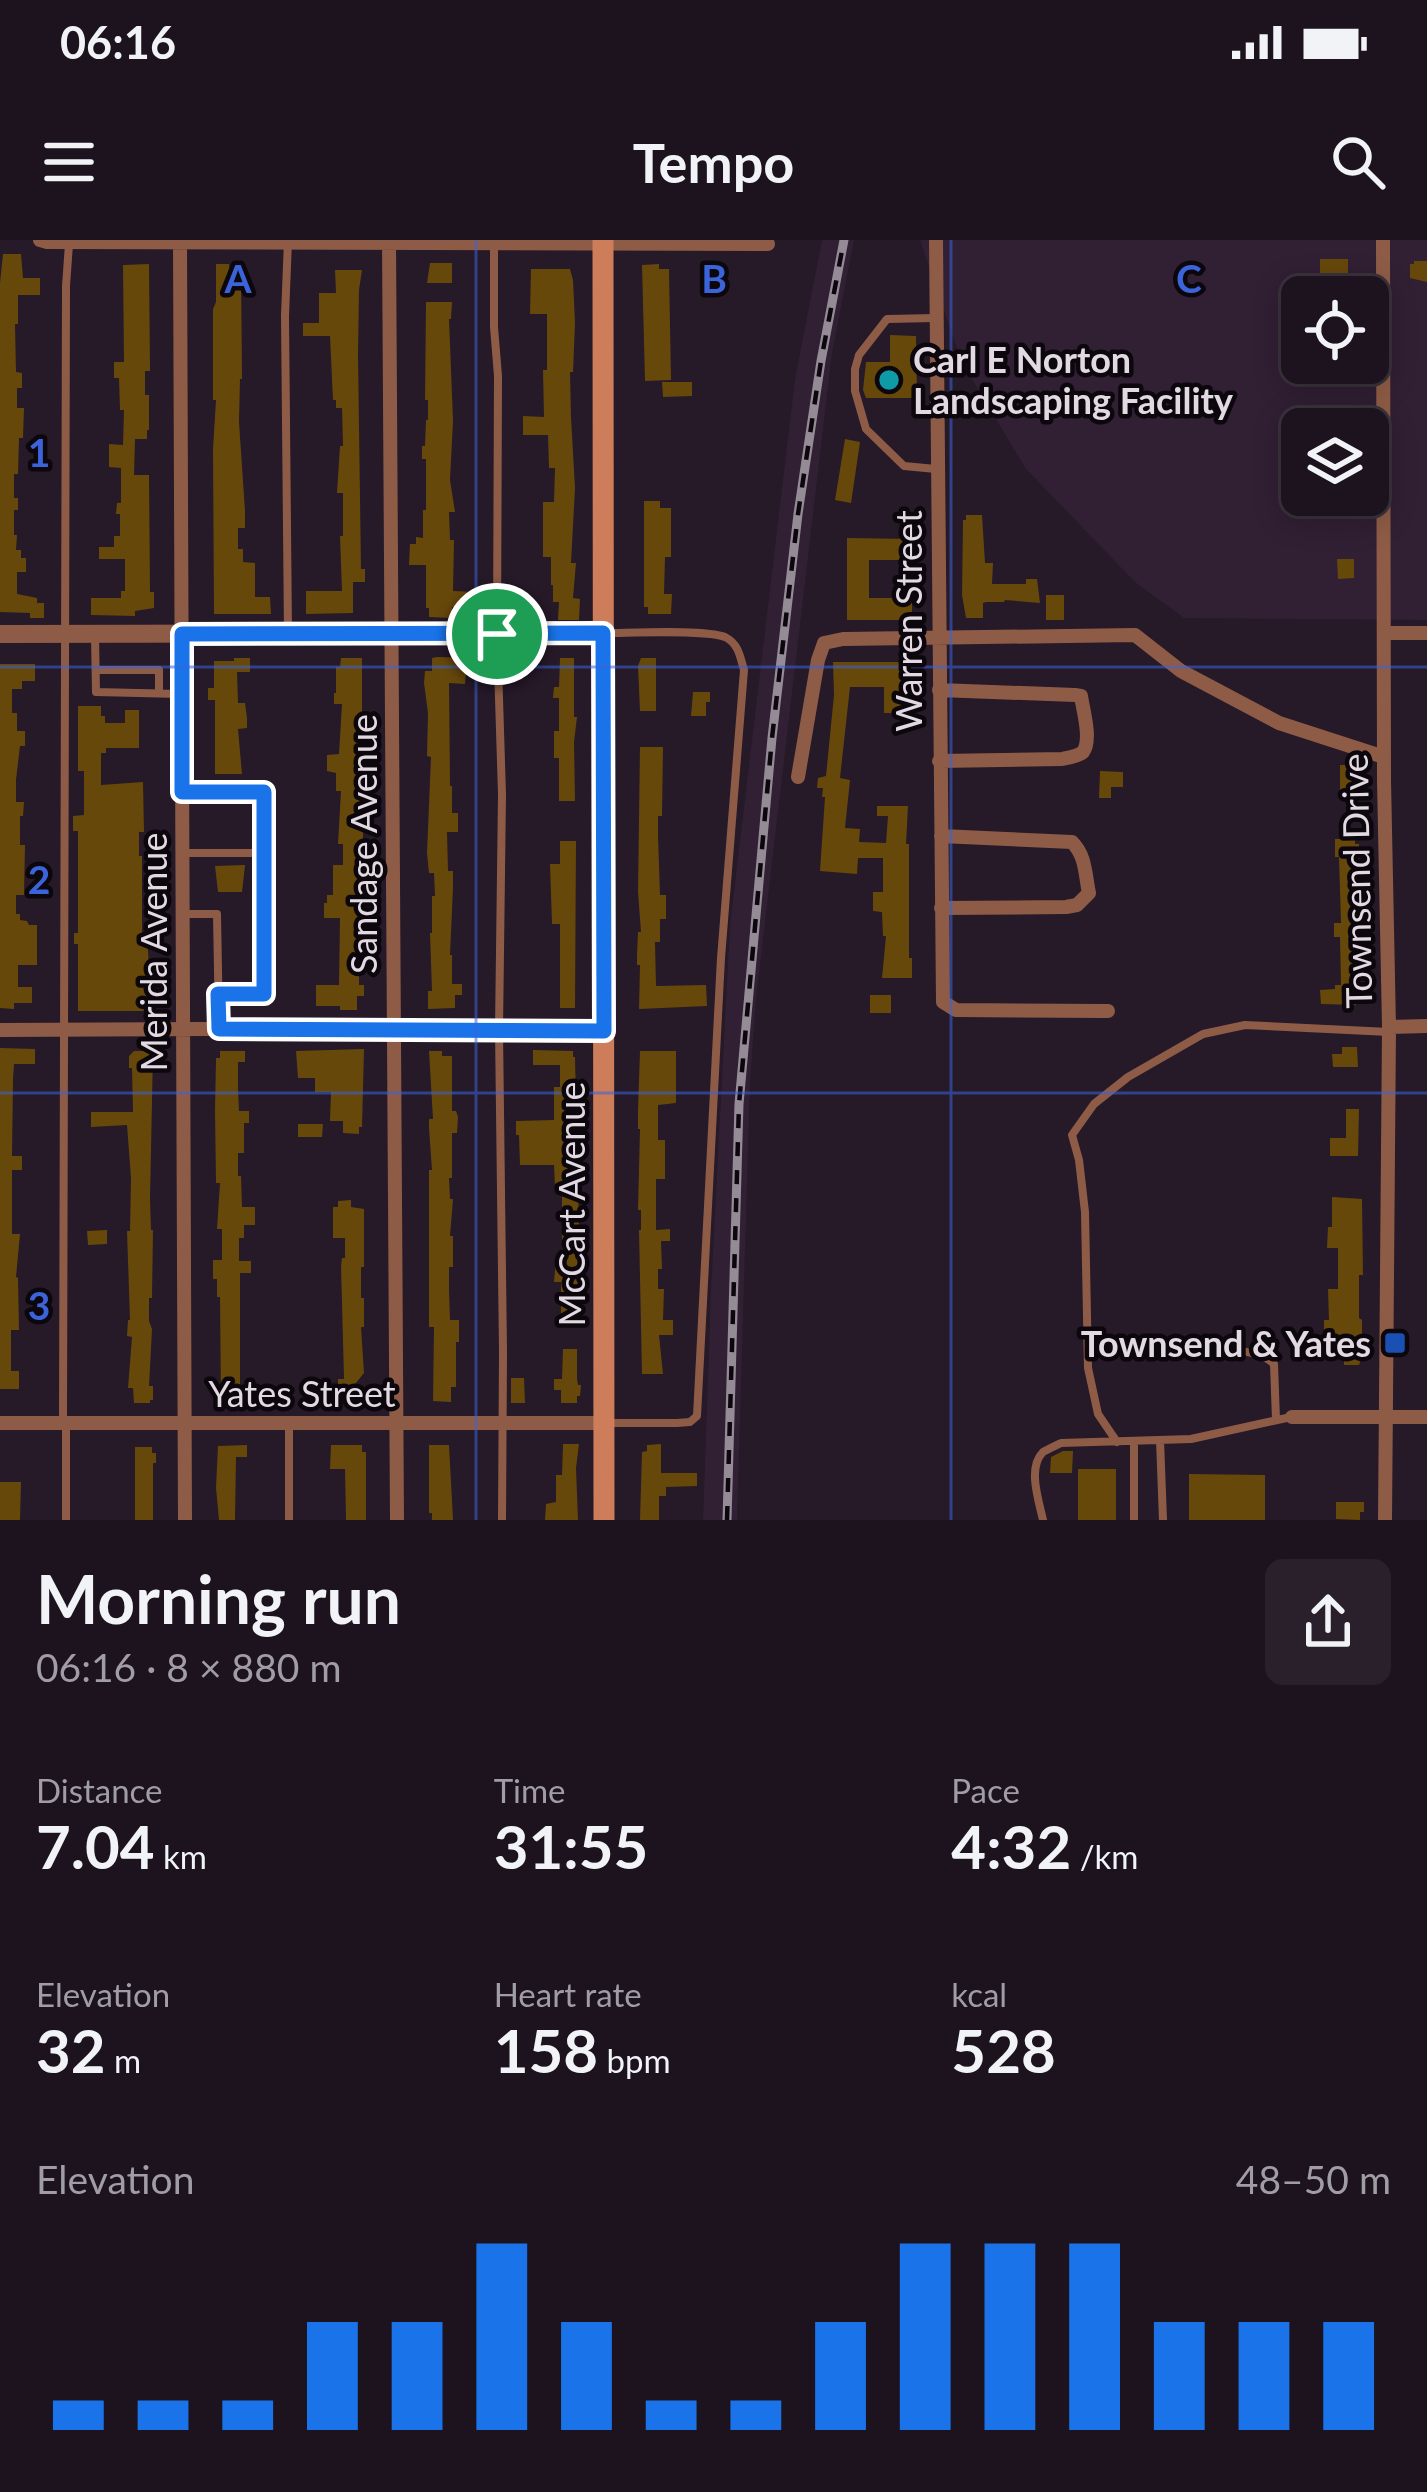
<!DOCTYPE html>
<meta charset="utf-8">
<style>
:root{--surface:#1c131e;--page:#29202b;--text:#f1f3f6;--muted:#a09ea4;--line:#3a323c;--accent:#1a73e8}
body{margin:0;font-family:Lato,sans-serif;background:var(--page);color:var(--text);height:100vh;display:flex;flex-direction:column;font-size:45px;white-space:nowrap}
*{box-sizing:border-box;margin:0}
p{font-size:39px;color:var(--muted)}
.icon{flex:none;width:66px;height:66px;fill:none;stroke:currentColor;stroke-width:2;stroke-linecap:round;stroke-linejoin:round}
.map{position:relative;height:1280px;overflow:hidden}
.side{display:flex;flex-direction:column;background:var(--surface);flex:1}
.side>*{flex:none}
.fabs{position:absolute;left:1281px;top:36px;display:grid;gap:24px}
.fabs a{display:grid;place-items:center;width:108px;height:108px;border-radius:18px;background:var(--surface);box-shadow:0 6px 30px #0003,0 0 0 3px var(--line);font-size:60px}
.pin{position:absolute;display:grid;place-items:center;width:102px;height:102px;color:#fff;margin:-51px;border:6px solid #fff;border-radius:50%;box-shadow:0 3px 12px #0007}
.round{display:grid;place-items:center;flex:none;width:126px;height:126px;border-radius:18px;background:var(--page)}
.head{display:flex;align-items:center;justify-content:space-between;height:204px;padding:0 36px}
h1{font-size:66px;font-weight:700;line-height:90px}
.stats{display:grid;grid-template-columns:repeat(3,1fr);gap:18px;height:204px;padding:12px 36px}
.stats div{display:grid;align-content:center}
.stats b{font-size:60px;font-weight:700}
.stats small{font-size:33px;font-weight:400}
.stats p{font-size:33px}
.chart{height:336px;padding:24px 36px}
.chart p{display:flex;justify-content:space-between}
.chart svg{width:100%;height:216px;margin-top:12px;stroke:var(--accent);stroke-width:6}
.status{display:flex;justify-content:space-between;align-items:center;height:84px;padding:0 60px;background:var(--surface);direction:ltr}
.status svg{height:33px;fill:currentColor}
header{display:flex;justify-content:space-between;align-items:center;height:156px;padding:0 36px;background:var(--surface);font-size:54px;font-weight:700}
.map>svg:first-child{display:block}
.built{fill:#311f33;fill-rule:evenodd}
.building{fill:#67480b}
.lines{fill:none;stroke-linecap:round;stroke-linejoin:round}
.service{stroke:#8e5c46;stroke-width:8}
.minor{stroke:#8e5c46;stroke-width:14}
.tertiary{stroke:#8e5c46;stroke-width:18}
.secondary{stroke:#ce7d5a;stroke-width:21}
.rail-casing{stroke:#958b97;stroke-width:9}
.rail{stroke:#0c070d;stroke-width:4.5;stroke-dasharray:14;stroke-linecap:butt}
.route-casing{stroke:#fff;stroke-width:24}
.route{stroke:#1a73e8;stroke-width:15}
.grid{fill:none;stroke:#3b63da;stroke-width:3;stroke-opacity:0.55}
.culture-dot{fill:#0f9aa8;stroke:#0c070d;stroke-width:4.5}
.transit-dot{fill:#1a4fb4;stroke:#0c070d;stroke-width:4.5}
.labels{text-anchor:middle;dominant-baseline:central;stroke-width:9;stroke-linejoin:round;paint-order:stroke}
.poi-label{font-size:36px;font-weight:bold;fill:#e2d9e3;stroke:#0c070d;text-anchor:start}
.street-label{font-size:36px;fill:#e2d9e3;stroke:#0c070d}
.grid-label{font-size:39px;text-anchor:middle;font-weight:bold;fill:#3b63da;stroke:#0c070d;stroke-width:9;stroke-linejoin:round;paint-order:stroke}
</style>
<div class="status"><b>06:16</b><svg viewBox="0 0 49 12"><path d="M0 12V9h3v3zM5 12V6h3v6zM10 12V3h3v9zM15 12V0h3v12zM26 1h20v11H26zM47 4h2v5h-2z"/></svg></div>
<header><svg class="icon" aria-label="menu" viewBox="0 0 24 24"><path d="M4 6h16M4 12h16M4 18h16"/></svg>Tempo<svg class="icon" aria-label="search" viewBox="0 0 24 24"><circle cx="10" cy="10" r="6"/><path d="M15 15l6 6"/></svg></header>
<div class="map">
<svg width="1427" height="1280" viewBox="0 0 1427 1280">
<rect width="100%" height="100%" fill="#261928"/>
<path class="built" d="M822,0h32l-22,113 -76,646 -6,83 -13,438h-34l8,-230 19,-365 65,-546z
M920,0h507v380l-243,-2 -49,-36 -109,-113 -64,-106zM1302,57h66v66h-66zM1302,189h66v66h-66z"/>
<path class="building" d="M3,14h18l2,24h17v17h-22v29h-3l1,48 6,1v15h-5v20h7l-1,30h-4l-1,36h-4v24h4v12h-4v25h3l-1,15h5v8h5v14h-9v22l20,4v5h7v15h-14v-5l-30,-1v-329z
M1320,19h28v19h-28z
M1414,21h13v21l-17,-4v-14h4z
M430,23h22v20h-25z
M149,24l1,107h-5v24h4v35h-2v9h-12l-1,36h15l1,117h4v16l-19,3v5l-44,-1v-17h30v-7h4v-32h-26v-12h15v-11h6v-22h-4l1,-11h4v-35l-12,-1v-23l14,1 1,-35h-4l-1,-32h-5v-16h10l-1,-97z
M216,24h13l1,7h11l1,108h-2l-1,43 6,89v17h-7v21h5v13l12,1v34h15l1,17h-57l-1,-165 3,-49h-3v-91l3,-7z
M659,24v5h10l2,111 -26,1 -3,-116z
M531,29h39l3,11 2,43 -2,49h-3l1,45 4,71 -4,75h5l-3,35 7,1 -1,21h-21l1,-18h-6v-17h-2v-28h-8v-55h11l1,-34h-6l-1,-33h-25v-19l21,1 -1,-47h4v-56h-17z
M335,30h27l-3,20 -1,65 3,214h4v13h-12v31l-47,1v-23h36l-2,-55h3v-43h-6l3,-47h3l-1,-38h-6v-8h-3l-3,-64h-27v-13h16v-30h17z
M426,62h26l-1,17h-2l4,102 -3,59 5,32h-6l1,28h4l-1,51 23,1 -1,16 -23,-1v11l-23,-1v-9h-3v-43h-17l1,-21h6v-7l7,1v-28h3v-51h-4v-13h3l1,-26h2v-20h-3z
M890,95l26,1 1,62h-51l-3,-8 3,-28h24z
M662,142h30v14l-29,1z
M1330,169h21v18h-21z
M845,199l15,3 -9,61 -16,-3z
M644,261h16v7h11v49h-6l-1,37h8l-1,20h-23v-7h-4z
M966,275h16l3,48h8l-1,21h34v-5h11l3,24 -35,-3 -1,2h-18l-3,1v15h-17l-4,-23 1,-75h3z
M847,298l65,1v21h-43v38h43v22h-65z
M1337,319h17v19l-16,1z
M1046,355h18v25h-18z
M437,417l36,1v14h-7l-1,12 -16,-1 1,103h2v27h6v19h-11l1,39h5v17l-3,67h2v29h10v11h-7v13l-27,1v-18h4l-2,-58h2v-37h3l-1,-23h-5l-2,-20 4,-96 -4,-1 1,-43 -4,-30 1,-12h7v-13z
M234,418h16v14h-13l1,31h7l2,15v10l-9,1 4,45h-27v-74h-7v-12h6v-27h20z
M341,418h21v60l3,4v13h-3l1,100 -3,69h2l1,44 -1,15h-3v22h5v11h-7v14h-17v-4h-24v-21h23l1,-67h-16v-15h3v-8h6v-30h10v-21h-5l3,-53h-5v-18l-9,-2v-16l12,-1 3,-50h-8v-11h2v-26h4z
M560,418h14v59h3l-3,25 1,59h-16v-43h-5v-27h5v-33h-6l1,-11h5z
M641,418h15v53h-16l-2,-45z
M833,422h72l1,35h5v11h-5v5h-22v-26h-34l-10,91 10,2 -5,48 15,1 -1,13 27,1 2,-27h-11v-10h31l-2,38h3v114h3v20h-30l4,-42h-3l-1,-24 -9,-1v-19h10v-34h-25l-1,16 -37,-3 5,-74h-3l1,-9h-6l1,-10 8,-2 8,-81z
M0,424h35v17h-13v8h-10v24h5v18h8v15h-5l-4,34v22h8l-1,14h-3v29h5l-1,50h-8v19h4v6l7,1 2,4h8v40h-19v22h14v16h-18v6l-14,-1z
M693,452h17v10h-4v14h-15z
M78,466h23v10h4v7h20v-13h14v38h-33v5h-5v32l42,-3 1,50h-5v24h3v79h5l2,31 -2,45h-69v-67h-4v-11h4v-102h-5v-15l11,-1v-44h-6z
M640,507h23l-1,69h-4v20l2,59h6v24h-6v23h-5l1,44 50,-1 1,21 -68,3 1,-44h-3v-10l1,-23h3l-3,-40z
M1340,525h15l1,26 -16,1z
M1100,531l23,1v15h-12v11h-12z
M1335,599h20v5h4l2,62 -2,36h-2l-1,63 -35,-1 -1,-14 15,-1v-4h6l-1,-48h-6v-14h7l-2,-66h-4z
M560,601h16l-1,167h-15v-84h-8l-2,-60h10z
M245,625l-3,27h-24l-3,-26z
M870,755h21v18h-21z
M1342,807h15l1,20h-25l-1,-13h10z
M0,808l35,1v15h-21l-1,15 -1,77h10v14h-10v64h8l-4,43 2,1 1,52h-8v41h8v18h-19z
M364,809l-2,78h-3v7l-16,-1v-12h-13l1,-29h-16v-14h-17l-2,-27z
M533,810l40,1v6h2l4,173 -2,84h-16v-32h-7l2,-23h6v-65l-2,-7h-5l-1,-22h-34l-1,-30h-3v-14l38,-1v-33h6v-22h-27z
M134,811h19l-3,149 1,30h2l-1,68h-3v23l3,8 -3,57h4v14h-3v3h-16l-1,-15h-5l4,-51 -5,-1 1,-16h2l-3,-89h3l1,-53 -4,-53 -36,2v-15h42l-1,-44h-3v-12z
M220,811h25v11h-7v26l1,23h10v12h-5v30h-6v23h3l1,31h13v18h-11v13h-5v23h12v12h-11v130h-19l-1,-106h-3v-18h-4v-19h9v-31h-5l3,-46h-4l-1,-72 1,-53h4z
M429,811h13v5h10v55h4l2,6 -1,16h-5v45h-3l1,21h3l-3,37h3v31h-4v23l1,30h9v22h-3v45h-5v15l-18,-1 1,-74h-5v-157h3l-3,-42v-9h4z
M640,811h36v52l-18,2v35h7v39h-9v51l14,-1v12h-9l1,28h-4v20h6l-1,31h10v15h-14l4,39h-21l-3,-144h2v-20h-3l2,-81h-2v-19z
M1346,869h13l-1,47h-28v-18h16z
M298,884h25l-1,13h-24z
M1332,957l30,2 1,76h-4v43l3,2v37l-3,8h-15v-28h-16v-3h-4v-14h5l-1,-31h10v-41h-11l1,-21h4z
M351,960v7l13,2v58h-3v31h3v29h-3l3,46 -12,15h9l-1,12h-16v-8h-6v-13h6l-3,-113 1,-8h3v-20h-12v-31h5v-6z
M107,990v14l-19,1 -1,-14z
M563,1109h14v30l1,6h3l-1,11h-3v7h-16v-13h-7v-11h8z
M511,1138h13l1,25h-14z
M563,1204h16l-3,24 2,52h-33l1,-16 10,-2v-27h6z
M661,1204v29h36v13l-31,1v9h-7v24h-19l2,-68 5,-1v-6z
M247,1205v12h-11l-1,63h-16l-3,-32 2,-42z
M331,1205h31v7h4v68h-20l-1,-51h-15z
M429,1205h20l4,75h-21v-7h-3z
M135,1207h17v6h4v10h-3v57h-18z
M1063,1211h10l-1,22h-22l1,-16z
M1078,1229h38v51h-38z
M1189,1234l76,1v45h-76z
M0,1242h21l-1,38h-20z
M1336,1262h28v10h-4v8l-24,-1z"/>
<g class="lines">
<path class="service" d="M288,0l-3,76 3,317
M494,1v86l4,49 -1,258 5,160 -3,236 4,322 -1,168
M935,78l-48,1 -28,36 -4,14v22l11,38 38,37 32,3
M605,393c24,0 101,-4 120,4 14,7 15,20 19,33l-23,288 -24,458 -7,6 -13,1h-69
M95,396l1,56 84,2
M96,430h63v22
M184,552h80v202h-46
M184,613h80
M184,674h33l2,114
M1189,1112c24,-4 67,-5 85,12l2,56
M63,1182l3,-1136 3,-42
M1160,1200l3,80
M1134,1201v79
M1117,1202l-19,-28 -10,-46 -3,-156 -6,-52 -7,-25 22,-31 34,-27 75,-43 42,-9 144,7
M66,1280v-97
M289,1280v-96
M1043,1280c-4,-19 -16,-52 0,-68 3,-2 14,-7 18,-9l130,-4 100,-22"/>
<path class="minor" d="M40,0l7,2 721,2
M180,0l5,1280
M389,0l8,1280
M936,0l7,762 13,8 152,1
M1383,0l1,540 5,247 -4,493
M1384,393h43
M939,450l136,5 6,1c2,14 11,44 2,56 -4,4 -16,6 -21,7l-123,2
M798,537l20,-117 6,-17 19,-4 292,-4 46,36 98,52 105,34
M941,596l131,6c14,14 13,32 17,51l-12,12 -11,2 -125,1
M1389,787l38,-1
M0,790l394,-2 210,3
M1292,1177h135
M0,1183h604"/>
<path class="tertiary" d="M0,394l603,-1"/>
<path class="secondary" d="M603,0l1,1280"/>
<defs>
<path id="rail" d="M727,1280l12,-416 33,-366 26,-224 23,-153 23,-121"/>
</defs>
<use href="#rail" class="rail-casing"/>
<use href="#rail" class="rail"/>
</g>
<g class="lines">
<defs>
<path id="route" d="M603,393l1,398 -385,-2 -1,-35h46v-202h-82v-158z"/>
</defs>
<use href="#route" class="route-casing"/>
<use href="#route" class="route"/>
</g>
<path class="grid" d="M476,0v1280M951,0v1280M0,427h1427M0,853h1427"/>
<circle class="culture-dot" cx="889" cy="140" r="12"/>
<rect class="transit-dot" x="1383" y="1091" width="24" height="24" rx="6"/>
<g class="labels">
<g class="poi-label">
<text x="913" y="119">Carl E Norton<tspan x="913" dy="41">Landscaping Facility</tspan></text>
<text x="1371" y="1103" text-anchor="end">Townsend &amp; Yates</text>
</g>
<g class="street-label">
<text transform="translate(908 381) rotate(-90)">Warren Street</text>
<text transform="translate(363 604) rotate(-90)">Sandage Avenue</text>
<text transform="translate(1356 641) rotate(-91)">Townsend Drive</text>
<text transform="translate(153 712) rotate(-90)">Merida Avenue</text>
<text transform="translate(571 964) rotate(-90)">McCart Avenue</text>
<text x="302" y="1153">Yates Street</text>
</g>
</g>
<g class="grid-label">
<text x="238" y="53">A</text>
<text x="714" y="53">B</text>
<text x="1189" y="53">C</text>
<text x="39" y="227">1</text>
<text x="39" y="654">2</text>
<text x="39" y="1080">3</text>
</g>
</svg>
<div class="fabs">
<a><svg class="icon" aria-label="locate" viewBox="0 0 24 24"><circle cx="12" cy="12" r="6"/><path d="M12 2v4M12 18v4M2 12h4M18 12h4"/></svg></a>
<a><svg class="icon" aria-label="layers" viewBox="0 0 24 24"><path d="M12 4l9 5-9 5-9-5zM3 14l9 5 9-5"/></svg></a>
</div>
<div class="pin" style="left:497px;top:394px;background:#1e9e55"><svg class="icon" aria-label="arrive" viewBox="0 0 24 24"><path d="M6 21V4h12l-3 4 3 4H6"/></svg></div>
</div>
<section class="side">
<div class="head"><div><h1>Morning run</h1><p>06:16 · 8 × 880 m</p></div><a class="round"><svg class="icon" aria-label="share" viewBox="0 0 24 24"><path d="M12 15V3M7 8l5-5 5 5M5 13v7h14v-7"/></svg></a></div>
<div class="stats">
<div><p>Distance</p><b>7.04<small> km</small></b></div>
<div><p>Time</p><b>31:55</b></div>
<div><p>Pace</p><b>4:32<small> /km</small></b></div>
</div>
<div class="stats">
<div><p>Elevation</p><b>32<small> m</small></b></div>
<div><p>Heart rate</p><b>158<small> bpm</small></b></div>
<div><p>kcal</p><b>528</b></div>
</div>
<div class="chart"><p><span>Elevation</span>48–50 m</p>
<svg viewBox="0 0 160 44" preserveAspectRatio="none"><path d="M5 44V38M15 44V38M25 44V38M35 44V22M45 44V22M55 44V6M65 44V22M75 44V38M85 44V38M95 44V22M105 44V6M115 44V6M125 44V6M135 44V22M145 44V22M155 44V22"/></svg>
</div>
</section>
